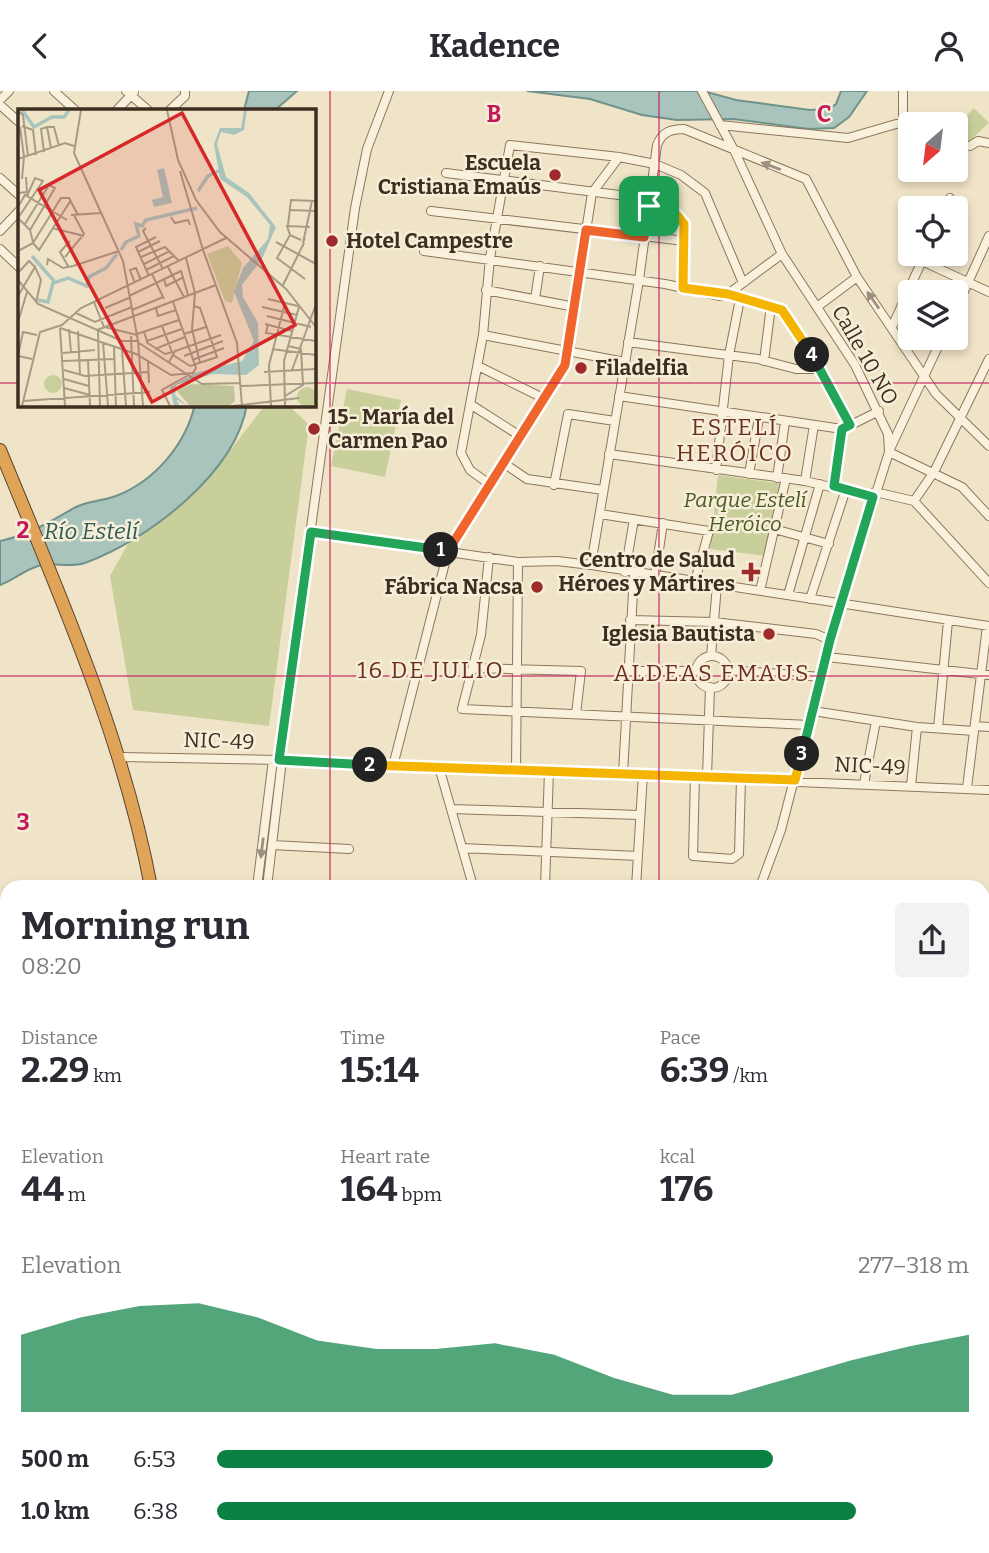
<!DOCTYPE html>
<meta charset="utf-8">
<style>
:root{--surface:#fff;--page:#f2f2f3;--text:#2b2b33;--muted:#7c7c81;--accent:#0b8043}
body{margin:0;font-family:Bitter,serif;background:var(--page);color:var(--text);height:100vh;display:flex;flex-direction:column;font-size:26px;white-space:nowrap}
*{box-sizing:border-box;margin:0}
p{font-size:23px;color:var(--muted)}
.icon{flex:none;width:38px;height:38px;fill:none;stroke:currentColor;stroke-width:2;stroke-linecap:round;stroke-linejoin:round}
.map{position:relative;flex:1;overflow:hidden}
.details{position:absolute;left:0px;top:789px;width:990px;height:674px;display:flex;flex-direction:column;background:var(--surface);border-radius:21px 21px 0 0;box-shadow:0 4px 10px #0003}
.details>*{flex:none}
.needle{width:46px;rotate:208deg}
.controls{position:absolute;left:898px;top:21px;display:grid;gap:14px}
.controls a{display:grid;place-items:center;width:70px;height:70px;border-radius:7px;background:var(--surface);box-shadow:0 4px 10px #0003;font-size:35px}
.pin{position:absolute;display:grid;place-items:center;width:60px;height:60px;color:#fff;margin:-30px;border-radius:14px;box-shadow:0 4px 10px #0006}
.km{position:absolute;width:35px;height:35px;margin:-18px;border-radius:50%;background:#222;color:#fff;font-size:19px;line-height:35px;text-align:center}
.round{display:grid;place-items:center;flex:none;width:74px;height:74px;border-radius:7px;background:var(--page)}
.head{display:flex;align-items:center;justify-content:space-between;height:119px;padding:0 21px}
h1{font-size:38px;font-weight:700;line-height:52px}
.figures{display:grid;grid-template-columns:repeat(3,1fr);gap:10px;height:119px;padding:7px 21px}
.figures div{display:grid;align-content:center}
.figures b{font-size:35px;font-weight:700}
.figures small{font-size:19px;font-weight:400}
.figures p{font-size:19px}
.chart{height:196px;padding:14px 21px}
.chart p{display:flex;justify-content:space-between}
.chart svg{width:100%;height:126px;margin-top:7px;fill:var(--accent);opacity:.7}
ul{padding:0 21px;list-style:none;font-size:23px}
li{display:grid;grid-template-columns:112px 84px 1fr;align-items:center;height:52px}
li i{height:18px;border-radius:9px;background:var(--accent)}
header{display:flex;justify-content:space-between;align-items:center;height:91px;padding:0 21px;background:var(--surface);font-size:32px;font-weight:700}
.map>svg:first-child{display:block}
.green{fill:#c9cf9b}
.water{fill:#a9c4bc;stroke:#6f938a;stroke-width:2}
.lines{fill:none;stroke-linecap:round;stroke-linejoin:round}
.stream{stroke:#6f938a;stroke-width:2}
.minor-casing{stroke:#8d765c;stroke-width:10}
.highway-casing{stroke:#5b4430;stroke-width:14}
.minor{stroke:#faf1dc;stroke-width:8}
.highway{stroke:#e0a458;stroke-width:12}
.oneway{fill:#9c907e}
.split-1-casing{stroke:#fff;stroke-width:14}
.split-2-casing{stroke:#fff;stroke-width:14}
.split-3-casing{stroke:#fff;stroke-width:14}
.split-4-casing{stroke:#fff;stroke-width:14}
.split-5-casing{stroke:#fff;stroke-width:14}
.split-1{stroke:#f0652b;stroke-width:9}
.split-2{stroke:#22a559;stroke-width:9}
.split-3{stroke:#f5b400;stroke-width:9}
.split-4{stroke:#22a559;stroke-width:9}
.split-5{stroke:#f5b400;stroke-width:9}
.grid{fill:none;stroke:#c2185b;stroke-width:2;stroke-opacity:0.55}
.poi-dot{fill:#9e2a2b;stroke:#f7eed8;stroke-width:2.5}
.labels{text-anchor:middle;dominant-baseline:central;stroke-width:5;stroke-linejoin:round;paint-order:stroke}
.poi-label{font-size:21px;font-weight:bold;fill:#3d2e20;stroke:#f7eed8;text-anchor:end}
.street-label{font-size:21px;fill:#3d2e20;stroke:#f7eed8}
.park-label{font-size:21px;font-style:italic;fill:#4d5a26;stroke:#f7eed8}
.neighbourhood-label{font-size:23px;letter-spacing:2px;fill:#6b2e1e;stroke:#f7eed8}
.water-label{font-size:23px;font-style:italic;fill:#2f5d5a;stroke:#f7eed8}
.inset-river{fill:none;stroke:#a9c4bc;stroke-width:3.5}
.inset-road{fill:none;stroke:#a89b85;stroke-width:2}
.view{fill:#d62828;fill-opacity:0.15;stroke:#d62828;stroke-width:3.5}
.inset-edge{fill:none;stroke:#3d2e20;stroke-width:3.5}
.grid-label{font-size:23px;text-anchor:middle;font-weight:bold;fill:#c2185b;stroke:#f7eed8;stroke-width:5;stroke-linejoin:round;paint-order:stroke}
</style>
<header><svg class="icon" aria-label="back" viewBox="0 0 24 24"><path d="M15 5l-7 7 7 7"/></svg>Kadence<svg class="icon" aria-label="person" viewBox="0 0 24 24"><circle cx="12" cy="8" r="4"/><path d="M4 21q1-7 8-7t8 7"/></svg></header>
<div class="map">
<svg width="989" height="1462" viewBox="0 0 989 1462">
<rect width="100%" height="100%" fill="#f0e4c8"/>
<path class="green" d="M974,17l15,15 -21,19 -12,-16z
M347,298l54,11 -16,77 -54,-11z
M266,313h21l22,21 -40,301 -136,-16 -23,-134 20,-36 49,-35 35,-34z
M718,384l65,9 -16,72 -57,-7z"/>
<path class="water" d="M249,0h48l-22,19h-31z
M527,0h176l33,9 74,10 19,-1 7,-5 5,-13h26l-18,26 -15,11 -25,1 -76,-10 -56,1 -35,-5 -52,-16z
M195,313h52c-11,69 -99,136 -162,159 -15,5 -31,-1 -47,3 -13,4 -25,14 -38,19v-44c28,-6 50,-19 74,-33 13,-7 29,-7 42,-12 39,-15 70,-52 79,-92z"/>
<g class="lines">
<path class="stream" d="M984,837l5,-10
M0,1049l7,4"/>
<defs>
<path id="minor" d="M54,0l21,19
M126,0l22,19
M702,0l33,61 47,102 73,111 33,69 1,18 -59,188 -49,190 -21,57
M0,9l9,-9
M0,14l19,17
M117,19l17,-18
M170,19l15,-14v-5
M720,34l128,13 55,-16v-31
M970,55l8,-5 11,2
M446,82l204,26
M0,87l19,17
M649,115l28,10 7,8 -1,64
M945,117l5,-10
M431,120l254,30
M0,140l19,-20
M0,158l19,18
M424,160l241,33 55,12 8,-2 54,-40
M922,170l67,31
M486,199l89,17
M728,203l54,16 37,56 31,59
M535,208l5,-33
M817,216l40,-30
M956,218l33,-73
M892,236l33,-73
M483,244l142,27
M628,251l130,17 38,10h21l2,-3
M764,270l7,-55
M478,275l67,33
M619,305l223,33 -9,57
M470,313l50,32
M847,336l32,-16
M890,358l52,-111
M889,361l73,35 27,29
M609,363l196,27 68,16
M502,371l25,17 76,11
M716,379l13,-115 11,-56
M749,383l10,-56
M777,387l8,-56
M805,390l9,-56
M489,393l-19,-14 -9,-17 22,-118 7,-77 20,-113 109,12 36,7 26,11 24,18 38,90
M554,394l14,-71 47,7
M875,401l39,9 75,82
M914,410l20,-29 55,-113
M600,423l109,17 -14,50
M774,438l55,15
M311,441l207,30 39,-1 34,4 398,61
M489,466l-8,78 -19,74 347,16
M591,474l48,-285 18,-135c5,-13 14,-16 27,-16l122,50 51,98 79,117 53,52
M625,481l9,-53
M655,485l8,-53
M760,500l26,-113
M788,504l32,-111
M810,508l36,-110
M630,529l84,2 102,12 14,6
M711,565l6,-71
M696 581a16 16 0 1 1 32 0a16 16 0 1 1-32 0Z
M827,566l162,18
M474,577l107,3 -5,43
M728,579l94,7
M628,580h69
M813,620l104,16 57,4
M975,635l14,1
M938,637l10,-107
M120,666l159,3 710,30
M279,669l76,-552 12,-59 22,-58
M393,675l55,-215 117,-186 27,-172 27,-36
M439,676l34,119 19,1
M516,679l2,-208
M623,683l11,-200
M695,685l-2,80 39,3 7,-5 2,-76
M707,686l3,-90
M864,693l12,-63
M911,695l6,-59
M967,697l20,-162
M451,718l189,6
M272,754l77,4
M462,757l176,8
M267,793l24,3
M257,796l16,-127
M267,796l15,-127
M545,796l4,-116
M636,796l7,-113
M984,944l5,-30
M984,988l5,-2
M984,1043l5,-2
M984,1092l5,-2
M984,1112l3,3
M984,1175l5,5
M984,1242l5,-3
M984,1298l5,-3
M984,1321l5,9
M984,1367l5,-3
M984,1423l5,-3
M917,1456l2,4 8,-4
M701,1462l1,-6
M725,1462l9,-6"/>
<path id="highway" d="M0,359c58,141 123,287 151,437
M92,1462l2,-6"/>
</defs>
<use href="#minor" class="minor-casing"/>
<use href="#highway" class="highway-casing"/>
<use href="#minor" class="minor"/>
<use href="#highway" class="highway"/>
</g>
<defs><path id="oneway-solid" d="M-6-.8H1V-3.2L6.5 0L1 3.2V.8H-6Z" transform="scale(1.75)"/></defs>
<g class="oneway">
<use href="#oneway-solid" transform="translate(771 75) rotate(-159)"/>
<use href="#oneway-solid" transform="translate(873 209) rotate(-125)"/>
<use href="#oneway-solid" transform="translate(262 757) rotate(97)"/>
</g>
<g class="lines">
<defs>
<path id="split-1" d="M441,459l7,1 117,-186 21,-135 58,7 5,-31"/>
<path id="split-2" d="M370,674l-91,-5 32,-228 130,18"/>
<path id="split-3" d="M370,674l425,15 7,-26"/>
<path id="split-4" d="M802,663l28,-114 43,-143 -39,-11 8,-57 8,-4 -38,-70"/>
<path id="split-5" d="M649,115l28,9 7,9 -1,64 45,6 54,16 30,45"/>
</defs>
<use href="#split-1" class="split-1-casing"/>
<use href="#split-2" class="split-2-casing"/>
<use href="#split-3" class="split-3-casing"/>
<use href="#split-4" class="split-4-casing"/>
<use href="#split-5" class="split-5-casing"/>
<use href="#split-1" class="split-1"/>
<use href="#split-2" class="split-2"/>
<use href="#split-3" class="split-3"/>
<use href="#split-4" class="split-4"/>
<use href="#split-5" class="split-5"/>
</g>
<path class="grid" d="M330,0v796M659,0v796M0,292h19M313,292h676M0,585h989M0,877h7M984,877h5M0,1170h7M984,1170h5M330,1456v6M659,1456v6"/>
<g class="poi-dot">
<circle cx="555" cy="84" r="7"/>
<circle cx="332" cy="150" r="7"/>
<circle cx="581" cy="277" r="7"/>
<circle cx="314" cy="338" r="7"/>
<path d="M747.5 470.5h7v7h7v7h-7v7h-7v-7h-7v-7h7z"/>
<circle cx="537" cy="496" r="7"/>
<circle cx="769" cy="543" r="7"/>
</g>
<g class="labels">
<g class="poi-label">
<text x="541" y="72">Escuela<tspan x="541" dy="24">Cristiana Emaús</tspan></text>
<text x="346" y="150" text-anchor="start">Hotel Campestre</text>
<text x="595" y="277" text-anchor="start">Filadelfia</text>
<text x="328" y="326" text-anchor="start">15- María del<tspan x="328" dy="24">Carmen Pao</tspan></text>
<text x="735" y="469">Centro de Salud<tspan x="735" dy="24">Héroes y Mártires</tspan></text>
<text x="523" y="496">Fábrica Nacsa</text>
<text x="755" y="543">Iglesia Bautista</text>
</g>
<g class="street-label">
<text transform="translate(865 264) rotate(60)">Calle 10 NO</text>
<text transform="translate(219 650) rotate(2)">NIC-49</text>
<text transform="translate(870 675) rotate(3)">NIC-49</text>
</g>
<g class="park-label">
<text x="745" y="409">Parque Estelí<tspan x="745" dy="24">Heróico</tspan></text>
</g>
<g class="neighbourhood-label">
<text x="735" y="336">ESTELÍ<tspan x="735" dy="26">HERÓICO</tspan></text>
<text x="431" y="579">16 DE JULIO</text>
<text x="712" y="582">ALDEAS EMAUS</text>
</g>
<g class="water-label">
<text x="91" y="440">Río Estelí</text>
</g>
</g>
<g transform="translate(18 18)">
<rect width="298" height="298" fill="#f0e4c8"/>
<path d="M210,137l14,17 -10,40 -7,-2 -18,-47zM26 275a9 9 0 1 1 18 0a9 9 0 1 1-18 0ZM279 288a10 10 0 1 1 20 0a10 10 0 1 1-20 0Z" fill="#c9cf9b"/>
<path d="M173,275l43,2 1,15 -6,5h-39l-13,-15z" fill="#bfc49a"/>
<path d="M226,1h3l-3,20 -10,5 -13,-3 -4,12 9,33 23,16 27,34 -14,32 -20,26 1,12 15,26 1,42 -13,10 -33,-1 -37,11 -1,10 12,11 -11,-7 4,7h-6l-4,-19 25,-14 47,-12 12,-20 -20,-49 9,-24 25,-29 2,-14 -23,-28 -27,-18 -6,-35 6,-16h21zM146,59l8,35 -18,4 -2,-7 11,-3 -6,-27z" fill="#a9c4bc"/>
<path class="inset-river" d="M4,1l12,17 18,-10h12l5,-7M180,82l10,-15 13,-6M103,141l5,-8 13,-6 -3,-12 6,2 4,-6 51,-12M14,147l22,25M20,191l10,2 5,-19 15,-5 19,8 2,-9 17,-9 11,-14"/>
<path class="inset-road" d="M63,1l-7,43 49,108 15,80 5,65M149,1l11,50 18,40 24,32 66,57 30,38M0,2l5,4 5,41M4,17l11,4 3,25M2,18l4,30 41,-14 9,3M29,18h7l5,19M29,18l4,21M26,43l-3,-23 6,-2M0,50l6,-2 -2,22M162,62l23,79M0,84l9,-1 -1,-15M0,98l7,-12 42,25M272,101l26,1M53,106l30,-2M153,108l4,6 13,-3 2,5M0,109l25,-37 -8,-3 -8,18M1,110l11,11 3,12M7,115l24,-39 6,3 -25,42M270,116l3,-25 25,1M34,119l32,8M128,119l-3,3 20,38M272,126l-3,-9 23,1M287,129l-2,5 9,-42M283,131l-11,-5 -13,23 28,21M258,133l40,22M15,134l28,-45h8l9,17M185,141l34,93 5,63M0,142l15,-8 6,7 32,-50M120,143l22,-11M47,148l19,-23 -10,-19M123,148l24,-10 14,14M168,149l9,35 -3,36 8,34M126,155l26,-13M29,156l1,-6 15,9 10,-2 46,-15M50,157l-8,-14 10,-11M150,158l16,30M128,161l28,-14M0,164l11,-12 6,6M134,165l12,25M131,167l-13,-29 20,-10M146,170l2,7 16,-8M0,171l20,24 84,37h16M117,174l-5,-13 6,-2 5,12M265,176l21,-42M0,187l17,-29 6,13 -5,23M111,187l52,-25 7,24M250,190l30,7M76,193l10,25 33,8M244,198l35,8M87,199l24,-10M138,199l2,8 18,-6M114,201l31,-13M58,204l19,9 37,-15M249,207l44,11M0,213l9,-30M247,215l27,7M250,215l-2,9 50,8M144,217l10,26M42,219l76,26 35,21 22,-2 3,-5 -23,-66M42,219l5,78M51,220l2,23M79,221l119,-45M60,222l2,44M80,222l2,75M126,223l3,9 35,-12M119,225l42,-14M166,225l22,-7M113,227l3,70M85,233l5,64M128,233l19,12 8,-2M121,234l63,41 38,-1M96,238l2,59M137,240l30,-12M254,240l44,6M104,241l4,56M45,244l32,-3M155,246l17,11 27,-9 -17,-49 -6,-2M166,247l39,-15M14,250l-14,-3 5,-24 14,3M70,251l2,46M130,251l1,23M174,251l32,-12M45,252l51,-2M151,253l6,-11 46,-16M46,261l21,6 63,-4M274,261l24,-66M246,263l52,-3M46,270l25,7M223,277l75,-3M46,279l26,7M267,287l18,-11 -2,-36 -13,-3M5,292l127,-9M4,297l18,-74 22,-7 19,-17 145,-70M152,297l-8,-16 25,-14M215,297l66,-8M253,297l-2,-41 16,-62M267,297l-1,-45 15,-54"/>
<path class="view" d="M164,4l113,212 -143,77 -113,-212z"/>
<rect width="298" height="298" class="inset-edge"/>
</g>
<g class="grid-label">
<text x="494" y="31">B</text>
<text x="824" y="31">C</text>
<text x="23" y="447">2</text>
<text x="23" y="739">3</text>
</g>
</svg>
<div class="controls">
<a><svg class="needle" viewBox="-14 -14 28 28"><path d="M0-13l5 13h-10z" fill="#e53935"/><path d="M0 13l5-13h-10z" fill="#7c7c81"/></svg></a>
<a><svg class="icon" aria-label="locate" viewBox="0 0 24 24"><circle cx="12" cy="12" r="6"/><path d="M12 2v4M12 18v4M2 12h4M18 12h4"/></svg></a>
<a><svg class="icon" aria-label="layers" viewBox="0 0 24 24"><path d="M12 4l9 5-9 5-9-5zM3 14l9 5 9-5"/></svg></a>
</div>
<div class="pin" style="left:649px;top:115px;background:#1e9e55"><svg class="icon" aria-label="arrive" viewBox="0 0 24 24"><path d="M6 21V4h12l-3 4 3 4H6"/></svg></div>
<b class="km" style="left:441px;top:459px">1</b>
<b class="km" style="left:370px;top:674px">2</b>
<b class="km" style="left:802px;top:663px">3</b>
<b class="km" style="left:812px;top:264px">4</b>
<section class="details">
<div class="head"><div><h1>Morning run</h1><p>08:20</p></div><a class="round"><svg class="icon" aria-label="share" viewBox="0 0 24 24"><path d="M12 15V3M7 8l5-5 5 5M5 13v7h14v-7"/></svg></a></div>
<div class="figures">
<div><p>Distance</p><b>2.29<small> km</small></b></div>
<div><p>Time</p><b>15:14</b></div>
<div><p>Pace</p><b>6:39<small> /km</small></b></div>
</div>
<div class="figures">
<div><p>Elevation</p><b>44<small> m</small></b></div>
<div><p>Heart rate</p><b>164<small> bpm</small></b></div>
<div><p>kcal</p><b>176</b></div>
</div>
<div class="chart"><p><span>Elevation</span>277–318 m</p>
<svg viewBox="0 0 160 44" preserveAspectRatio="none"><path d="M0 44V17L10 11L20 7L30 6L40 11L50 19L60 22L70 22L80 20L90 24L100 32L110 38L120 38L130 32L140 26L150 21L160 17V44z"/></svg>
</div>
<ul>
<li><b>500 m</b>6:53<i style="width:74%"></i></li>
<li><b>1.0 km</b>6:38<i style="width:85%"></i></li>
</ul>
</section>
</div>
